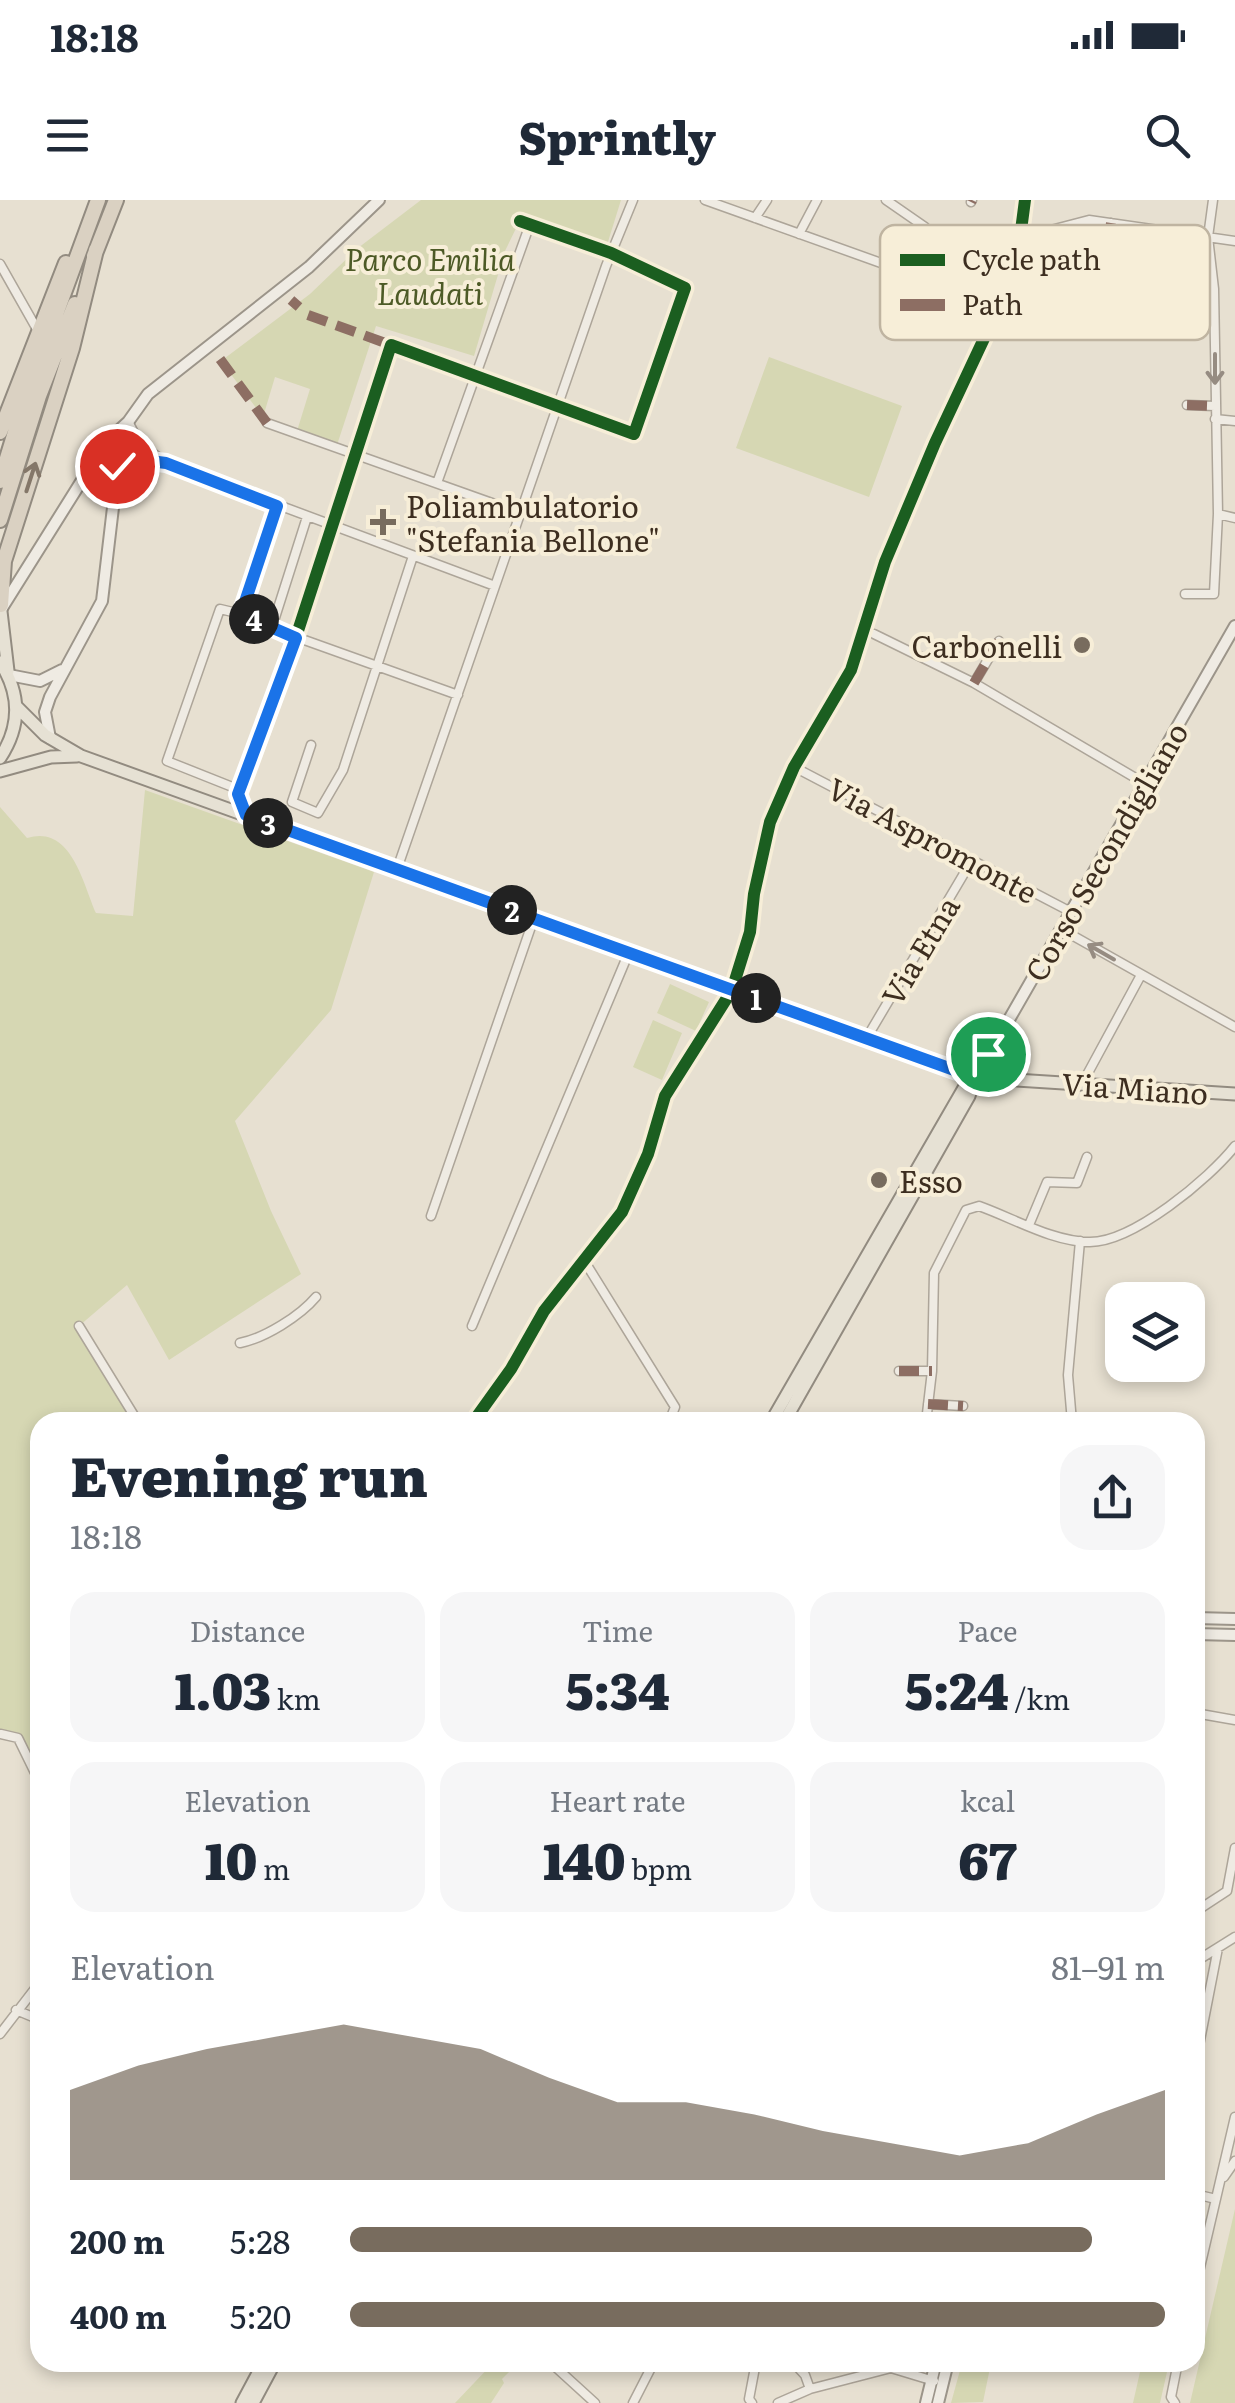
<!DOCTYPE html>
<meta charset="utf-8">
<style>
:root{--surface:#fff;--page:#f6f6f7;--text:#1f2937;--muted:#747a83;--accent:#786c5e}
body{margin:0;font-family:Literata,serif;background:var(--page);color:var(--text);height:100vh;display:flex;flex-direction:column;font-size:38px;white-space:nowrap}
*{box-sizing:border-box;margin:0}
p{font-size:32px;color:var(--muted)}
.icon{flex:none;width:55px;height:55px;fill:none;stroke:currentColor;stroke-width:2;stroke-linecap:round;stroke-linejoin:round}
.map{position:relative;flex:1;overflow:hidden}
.sheet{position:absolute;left:30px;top:1212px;width:1175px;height:960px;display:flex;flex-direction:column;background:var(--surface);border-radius:30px;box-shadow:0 5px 15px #0003}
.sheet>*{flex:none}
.controls{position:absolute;left:1105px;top:1082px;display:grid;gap:20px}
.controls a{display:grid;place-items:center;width:100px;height:100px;border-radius:20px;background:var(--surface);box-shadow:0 5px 15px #0003;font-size:50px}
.pin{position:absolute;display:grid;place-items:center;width:85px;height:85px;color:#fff;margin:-42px;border:5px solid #fff;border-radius:50%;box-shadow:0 2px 10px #0007}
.km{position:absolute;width:50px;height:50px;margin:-25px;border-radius:50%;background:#222;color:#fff;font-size:28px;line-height:50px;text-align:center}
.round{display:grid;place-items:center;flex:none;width:105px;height:105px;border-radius:30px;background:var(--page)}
.summary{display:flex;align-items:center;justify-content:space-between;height:170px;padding:0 40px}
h1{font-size:55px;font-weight:800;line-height:75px}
.figures{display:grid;grid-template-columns:repeat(3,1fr);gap:15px;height:170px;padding:10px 40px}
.figures div{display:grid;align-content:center;border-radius:25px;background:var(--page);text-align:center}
.figures b{font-size:50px;font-weight:800}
.figures small{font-size:28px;font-weight:400}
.figures p{font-size:28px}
.chart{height:280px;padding:20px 40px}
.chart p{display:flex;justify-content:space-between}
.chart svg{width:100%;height:180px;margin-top:10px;fill:var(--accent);opacity:.7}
ul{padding:0 40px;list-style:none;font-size:32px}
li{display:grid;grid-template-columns:160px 120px 1fr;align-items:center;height:75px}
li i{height:25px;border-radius:12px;background:var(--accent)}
.status{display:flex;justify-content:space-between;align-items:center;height:70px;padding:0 50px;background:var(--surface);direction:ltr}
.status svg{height:28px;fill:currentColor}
header{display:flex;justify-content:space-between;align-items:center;height:130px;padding:0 40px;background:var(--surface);font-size:45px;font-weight:800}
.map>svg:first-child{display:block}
.green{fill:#d6d7b3}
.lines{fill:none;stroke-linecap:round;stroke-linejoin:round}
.street-casing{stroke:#ada599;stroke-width:11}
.secondary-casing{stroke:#9c958a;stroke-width:14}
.primary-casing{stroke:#928b80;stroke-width:15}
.highway-casing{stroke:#928b80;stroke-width:18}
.street{stroke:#efebe3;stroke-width:8}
.secondary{stroke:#efebe3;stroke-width:10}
.primary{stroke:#e6e1d4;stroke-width:11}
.highway{stroke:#dad1c2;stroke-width:14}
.quiet{stroke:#8d6e63;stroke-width:10;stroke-dasharray:20 10;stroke-linecap:butt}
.cycleway-casing{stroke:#f7eed8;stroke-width:19}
.cycleway{stroke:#1b5e20;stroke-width:12}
.oneway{stroke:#968c82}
.oneway2{stroke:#847769}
.route-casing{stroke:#fff;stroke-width:20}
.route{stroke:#1a73e8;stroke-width:12}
.poi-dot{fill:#786c5e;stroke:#f7eed8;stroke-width:4}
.labels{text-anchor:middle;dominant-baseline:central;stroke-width:8;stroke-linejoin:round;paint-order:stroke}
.park-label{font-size:30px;font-style:italic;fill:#4d5a26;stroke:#f7eed8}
.poi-label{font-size:30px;fill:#3d2e20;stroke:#f7eed8;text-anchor:start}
.street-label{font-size:30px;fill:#3d2e20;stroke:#f7eed8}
.key{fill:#f7eed8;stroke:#bfb4a1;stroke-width:2.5}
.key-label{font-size:28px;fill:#3d2e20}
</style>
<div class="status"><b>18:18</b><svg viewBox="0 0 49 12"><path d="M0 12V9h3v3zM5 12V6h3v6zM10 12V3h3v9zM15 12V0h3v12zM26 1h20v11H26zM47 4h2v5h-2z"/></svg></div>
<header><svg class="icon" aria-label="menu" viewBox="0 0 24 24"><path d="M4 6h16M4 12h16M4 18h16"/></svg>Sprintly<svg class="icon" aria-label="search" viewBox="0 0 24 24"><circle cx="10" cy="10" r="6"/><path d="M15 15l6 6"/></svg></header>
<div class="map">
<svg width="1235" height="2203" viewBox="0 0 1235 2203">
<rect width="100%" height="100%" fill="#e7e0d1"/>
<path class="green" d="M421,0h200l-14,45 -84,-31 -18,37 -31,105 -98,-30 -39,119 -40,-14 13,-42 -35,-12 -12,40 -42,-56 89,-67 48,-46z
M769,157l133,49 -33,91 -133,-49z
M145,590l229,82 -43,138 -96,111 36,90 30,63 -132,86 -42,-75 -48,41 55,96h-94v346l-19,-33 -21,-6v-922l27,31c44,-14 56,45 69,75l37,3z
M670,784l39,18 -13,29 -39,-18z
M653,820l29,13 -20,47 -29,-13z
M1235,2009v194h-45z
M493,2163h25l-16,16 2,4 -13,20h-36z
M962,2163h29l-8,39 -32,1z
M1142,2163h27l-9,40h-27z"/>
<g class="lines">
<defs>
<path id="street" d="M705,0l190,68 101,45
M886,0l39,27 -30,41
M971,2l1,-2
M755,18l12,-18
M1171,31c-2,29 4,54 5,82
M799,34l18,-34
M1020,38l69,-18 146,21
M1106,61l5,-38
M0,64l38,67
M1187,205l28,1
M1215,219l20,2
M129,223l10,20 27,20
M267,223l253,90
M119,257l47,6 329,123
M437,283l93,-259
M1218,314l17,4
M1185,394h29l4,-80 -4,-225 -6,-52 5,-37
M241,414l55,23 162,58
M272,427l35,-110
M874,434l100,49 170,100
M974,483l25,-42
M311,545l-19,57 26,11 25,-43 70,-214
M794,567l277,145
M240,590l-73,-29 53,-152 21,5 36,-108
M246,615l-7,-21 57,-157 95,-292 243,89 51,-146 -74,-35 -91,-32
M397,669l209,-603 27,-66
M1061,729l174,98
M866,839l106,-179
M1082,884l59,-109
M431,1016l103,-298
M1029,1025l18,-43 30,1 10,-26
M585,1062l90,145 -6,15
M79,1126l59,96
M472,1126l157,-374
M240,1143c25,-5 60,-27 76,-46
M899,1171h33
M928,1204l35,2
M473,1222l38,-53 33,-58 78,-99 26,-58 17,-58 67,-106 18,-58 4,-38 16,-72 24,-55 57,-97 34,-108 50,-119 61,-130 24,-75 5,-38
M926,1222l6,-51 2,-98 32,-63 13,-4c34,12 74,36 111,36 43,0 119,-63 145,-96
M1072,1222l-4,-47 12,-134
M1195,1513l40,7
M1,1534l17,4 22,45
M1195,1712l32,-21 8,-43
M1195,1762l40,-25
M16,1810l24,10
M0,1834l40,-52
M1195,1866l23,-118
M1224,1977l11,-16
M1195,1994l21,5
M1195,2089l40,-172
M550,2162l45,41
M793,2162l12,13 5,14
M633,2203l21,-41
M752,2203l-3,-4 7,-37
M778,2203l32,-14 81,-21 43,13
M1175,2203l-4,-6 7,-35"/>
<path id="secondary" d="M2,408l104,-166 22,-20
M9,475l31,6 22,-11
M50,538l-5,-26 5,-15 52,-96 18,-153 8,-26 20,-28 161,-127 70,-67
M976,877l259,-451
M1195,1418l40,1
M1195,1434l40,1
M926,2203l10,-41
M938,2203l10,-41"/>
<path id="primary" d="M0,403l8,68
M0,462c21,32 21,64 0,96
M17,507l28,28 36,21 890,321 264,17
M0,571l51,-14 26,-1
M771,1222l193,-334 12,-11
M784,1222l185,-326 5,-15
M242,2203l22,-41
M253,2203l22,-41"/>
<path id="highway" d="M94,56l22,-56
M0,232l66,-169
M0,281l27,-88 71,-193
M0,320l39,-124 36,-92
M1,405l3,-44 68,-213 24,-98"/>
</defs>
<use href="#street" class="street-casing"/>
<use href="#secondary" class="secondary-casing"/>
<use href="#primary" class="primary-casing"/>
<use href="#highway" class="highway-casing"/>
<use href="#street" class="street"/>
<use href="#secondary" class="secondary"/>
<use href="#primary" class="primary"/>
<use href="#highway" class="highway"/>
<path class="quiet" d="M971,2l1,-2
M1171,31c-2,29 4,54 5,82
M1106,61l5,-38
M291,100l8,7
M308,115l83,30
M220,159l47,64
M1187,205l28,1
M974,483l25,-42
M899,1171h33
M928,1204l35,2"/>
<defs>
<path id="cycleway" d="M246,615l-7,-21 57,-157 95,-292 243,89 51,-146 -74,-35 -91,-32
M473,1222l38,-53 33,-58 78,-99 26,-58 17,-58 67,-106 18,-58 4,-38 16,-72 24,-55 57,-97 34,-108 50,-119 61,-130 24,-75 5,-38"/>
</defs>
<use href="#cycleway" class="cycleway-casing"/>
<use href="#cycleway" class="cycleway"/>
</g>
<defs><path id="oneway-shaft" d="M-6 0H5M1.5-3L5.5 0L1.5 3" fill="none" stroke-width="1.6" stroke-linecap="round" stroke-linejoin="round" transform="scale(2.5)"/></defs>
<g class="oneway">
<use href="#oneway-shaft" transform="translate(1215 169) rotate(90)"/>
<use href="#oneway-shaft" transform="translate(1101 752) rotate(-150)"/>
</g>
<use class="oneway2" href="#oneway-shaft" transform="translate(31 277) rotate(-72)"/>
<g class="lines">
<defs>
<path id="route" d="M117,266l2,-9 47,6 111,43 -36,108 55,24 -58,156 8,21 725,261 5,1 12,-23"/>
</defs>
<use href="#route" class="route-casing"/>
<use href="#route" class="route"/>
</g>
<g class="poi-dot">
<path d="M378 307h10v10h10v10h-10v10h-10v-10h-10v-10h10z"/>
<circle cx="1082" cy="445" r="10"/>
<circle cx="879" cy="980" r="10"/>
</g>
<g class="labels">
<g class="park-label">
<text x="430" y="58">Parco Emilia<tspan x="430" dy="34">Laudati</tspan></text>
</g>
<g class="poi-label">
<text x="406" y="305">Poliambulatorio<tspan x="406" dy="34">"Stefania Bellone"</tspan></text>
<text x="1062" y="445" text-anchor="end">Carbonelli</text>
<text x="899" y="980">Esso</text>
</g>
<g class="street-label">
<text transform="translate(933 639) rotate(28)">Via Aspromonte</text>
<text transform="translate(1105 651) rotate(-60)">Corso Secondigliano</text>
<text transform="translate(919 750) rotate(-59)">Via Etna</text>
<text transform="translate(1135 887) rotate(4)">Via Miano</text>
</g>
</g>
<rect x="880" y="25" width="330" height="115" rx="15" class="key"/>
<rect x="900" y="54" width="45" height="12" fill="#1b5e20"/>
<rect x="900" y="99" width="45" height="12" fill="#8d6e63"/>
<g class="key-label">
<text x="962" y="70">Cycle path</text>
<text x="962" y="115">Path</text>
</g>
</svg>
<div class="controls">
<a><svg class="icon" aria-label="layers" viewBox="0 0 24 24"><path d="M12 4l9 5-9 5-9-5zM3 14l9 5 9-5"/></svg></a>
</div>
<div class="pin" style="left:988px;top:854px;background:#1e9e55"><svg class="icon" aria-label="arrive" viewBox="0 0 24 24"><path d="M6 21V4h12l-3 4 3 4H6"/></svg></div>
<div class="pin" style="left:117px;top:266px;background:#d93025"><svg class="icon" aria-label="check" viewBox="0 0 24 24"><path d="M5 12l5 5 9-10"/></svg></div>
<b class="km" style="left:756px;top:798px">1</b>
<b class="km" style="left:512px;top:710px">2</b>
<b class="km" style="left:268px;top:623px">3</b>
<b class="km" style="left:254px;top:419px">4</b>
<section class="sheet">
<div class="summary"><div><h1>Evening run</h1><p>18:18</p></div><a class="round"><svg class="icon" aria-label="share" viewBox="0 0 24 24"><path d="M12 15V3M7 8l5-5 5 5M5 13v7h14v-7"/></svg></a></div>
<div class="figures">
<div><p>Distance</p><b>1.03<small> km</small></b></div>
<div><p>Time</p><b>5:34</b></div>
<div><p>Pace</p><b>5:24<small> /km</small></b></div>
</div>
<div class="figures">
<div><p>Elevation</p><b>10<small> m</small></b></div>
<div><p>Heart rate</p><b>140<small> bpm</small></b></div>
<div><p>kcal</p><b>67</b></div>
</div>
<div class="chart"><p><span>Elevation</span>81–91 m</p>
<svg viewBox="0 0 160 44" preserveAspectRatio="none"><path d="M0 44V22L10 16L20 12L30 9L40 6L50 9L60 12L70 19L80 25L90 25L100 28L110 32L120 35L130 38L140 35L150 28L160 22V44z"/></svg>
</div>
<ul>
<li><b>200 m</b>5:28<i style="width:91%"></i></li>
<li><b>400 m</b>5:20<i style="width:100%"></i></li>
</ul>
</section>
</div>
